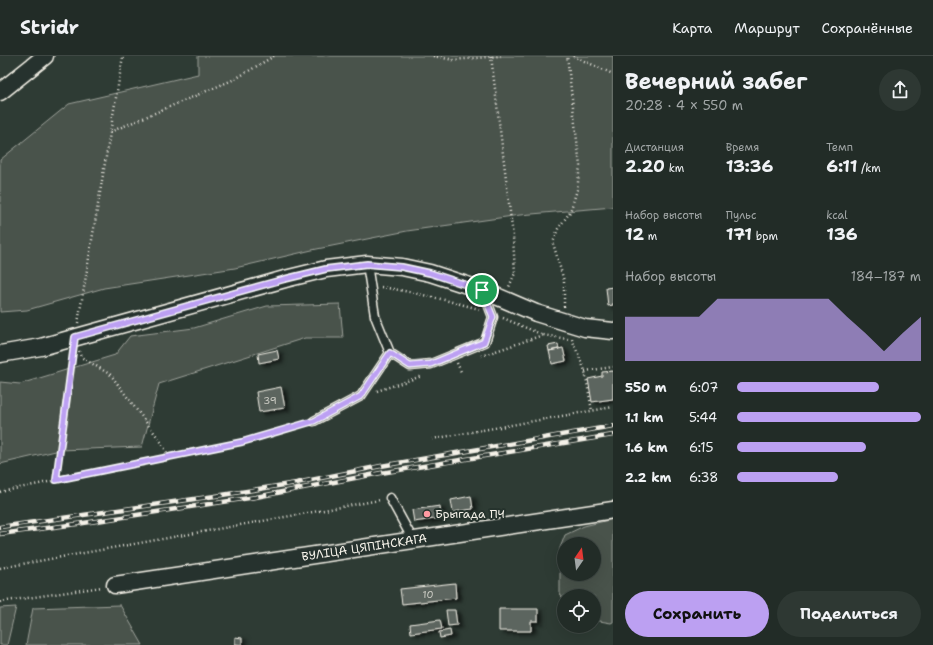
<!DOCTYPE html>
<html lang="ru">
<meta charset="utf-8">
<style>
:root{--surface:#222c27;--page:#2e3833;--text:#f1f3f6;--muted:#a2a7a7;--line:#3f4844;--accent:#bca0f2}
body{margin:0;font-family:"Shantell Sans",sans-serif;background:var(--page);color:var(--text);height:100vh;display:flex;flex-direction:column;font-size:15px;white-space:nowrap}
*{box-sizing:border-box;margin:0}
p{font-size:13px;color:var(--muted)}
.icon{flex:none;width:22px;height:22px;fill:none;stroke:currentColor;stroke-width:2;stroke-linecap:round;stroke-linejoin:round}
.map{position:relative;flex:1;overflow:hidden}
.side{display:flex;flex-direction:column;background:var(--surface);width:320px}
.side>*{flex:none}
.needle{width:26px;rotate:14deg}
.tools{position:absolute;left:557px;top:481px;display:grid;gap:8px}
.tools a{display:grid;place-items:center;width:44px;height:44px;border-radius:50%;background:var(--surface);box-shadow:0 4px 16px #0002,0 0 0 1px var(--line);font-size:20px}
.pin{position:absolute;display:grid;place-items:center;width:34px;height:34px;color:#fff;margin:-17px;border:2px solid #fff;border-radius:50%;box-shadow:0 1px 4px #0007}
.round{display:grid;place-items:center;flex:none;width:42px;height:42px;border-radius:21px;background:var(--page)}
.overview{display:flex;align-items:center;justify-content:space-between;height:68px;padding:0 12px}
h1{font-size:22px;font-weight:700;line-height:30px}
.stats{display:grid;grid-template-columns:repeat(3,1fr);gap:6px;height:68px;padding:4px 12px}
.stats div{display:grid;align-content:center}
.stats b{font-size:17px;font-weight:700}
.stats small{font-size:11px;font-weight:400}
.stats p{font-size:11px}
.chart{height:112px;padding:8px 12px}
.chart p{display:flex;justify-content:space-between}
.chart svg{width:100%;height:72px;margin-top:4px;fill:var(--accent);opacity:.7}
.primary-button{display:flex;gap:8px;margin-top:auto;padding:8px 12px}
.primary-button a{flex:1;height:46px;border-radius:24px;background:var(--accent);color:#111;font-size:16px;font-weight:700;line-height:46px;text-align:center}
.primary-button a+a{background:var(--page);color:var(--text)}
ul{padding:0 12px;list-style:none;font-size:13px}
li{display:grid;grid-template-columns:64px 48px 1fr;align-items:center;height:30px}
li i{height:10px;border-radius:5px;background:var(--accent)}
header{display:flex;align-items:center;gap:24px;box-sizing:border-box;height:56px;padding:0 20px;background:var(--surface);border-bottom:1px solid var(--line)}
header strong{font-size:19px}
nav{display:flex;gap:22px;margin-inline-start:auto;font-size:14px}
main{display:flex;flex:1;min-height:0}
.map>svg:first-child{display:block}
.green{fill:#48524c;stroke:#9ea29a;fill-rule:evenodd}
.building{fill:#5c655e;stroke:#f4f1e8;filter:url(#shadow)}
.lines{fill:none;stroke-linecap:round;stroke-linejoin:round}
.service-casing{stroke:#f4f1e8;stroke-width:11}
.minor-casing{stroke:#f4f1e8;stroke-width:19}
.path{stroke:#f4f1e8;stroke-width:2.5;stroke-dasharray:1 3;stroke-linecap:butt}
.service{stroke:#26332d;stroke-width:8}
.minor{stroke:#26332d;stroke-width:16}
.rail-casing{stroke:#f4f1e8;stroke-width:4.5}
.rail{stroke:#26332d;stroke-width:3;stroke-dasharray:9;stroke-linecap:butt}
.route-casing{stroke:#fff;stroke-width:8}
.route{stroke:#bca0f2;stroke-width:5}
.poi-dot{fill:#ff9aa2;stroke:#26332d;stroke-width:1.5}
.labels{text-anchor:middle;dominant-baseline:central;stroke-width:4;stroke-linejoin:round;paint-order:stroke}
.number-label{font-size:10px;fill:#cecec6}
.poi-label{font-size:12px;fill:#f4f1e8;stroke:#26332d;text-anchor:start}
.street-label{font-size:12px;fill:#f4f1e8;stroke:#26332d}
</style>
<header>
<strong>Stridr</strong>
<nav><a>Карта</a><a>Маршрут</a><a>Сохранённые</a></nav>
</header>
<main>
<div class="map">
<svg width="613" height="589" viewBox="0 0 613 589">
<defs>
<filter id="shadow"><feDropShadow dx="4.5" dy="2.5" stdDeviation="2" flood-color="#0009"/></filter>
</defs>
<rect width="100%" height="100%" fill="#2e3b34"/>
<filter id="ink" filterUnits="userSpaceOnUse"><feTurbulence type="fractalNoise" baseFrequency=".025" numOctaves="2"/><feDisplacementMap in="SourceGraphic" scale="8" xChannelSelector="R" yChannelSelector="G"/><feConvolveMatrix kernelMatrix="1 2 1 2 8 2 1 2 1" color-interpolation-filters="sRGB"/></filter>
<g filter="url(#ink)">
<path class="green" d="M198,0h415v151l-93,8 -113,16 -95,19 -77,18 -131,20 -77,22 -27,2v-152l69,-56 129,-30z
M340,248l3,34h-38l-146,46 -17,63 -82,3 -60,14v-82l20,2 95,-29 15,-19 64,-8 73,-22z
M613,463v103l-2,1 -17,-3v-24h-30v4l-4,-6v-46l5,-13 19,-9zM564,488h30v30h-30z
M120,549l23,40h-117l7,-37z
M16,551l-9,38h-7v-37z"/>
<path class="building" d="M613,231v18l-5,1 -2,-18z
M558,288l1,5 -10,2 -1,-5z
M563,292l3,13 -14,3 -3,-13z
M277,294l2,9 -20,4 -1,-9z
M613,315v28l-21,3 -4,-23 14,-3v-4z
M281,331l4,21 -26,4 -3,-20z
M471,440l2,13 -20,3 -2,-12z
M440,450l1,12 -27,4 -2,-12z
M455,527l1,15 -54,6 -2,-15z
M499,553h39v12h-7v10h-32z
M446,554h9l2,15 -9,1z
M440,564l2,9 -31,4 -1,-9z
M450,574l1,6 -11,2 -1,-6z
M235,581l7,1v7l-7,-1z"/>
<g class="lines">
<defs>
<path id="service" d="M367,208l8,52 15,37 20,13 21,-2 54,-22 8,-25 -10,-26
M314,365l47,-25 29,-43
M390,442l23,42"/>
<g id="minor">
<path d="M0,36l45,-36"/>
<path d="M0,298l41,-7 244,-68 41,-10 41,-5 35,3 28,6 52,17 54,23 49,15 28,3"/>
<path id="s1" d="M115,529l498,-75"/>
</g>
</defs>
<use href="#service" class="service-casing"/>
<use href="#minor" class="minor-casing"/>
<path class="path" d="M433,0l20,4 48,-4
M491,0l22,180 2,37 -6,14
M573,0l40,18
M110,76l125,-53 39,-23
M381,231c33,5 65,13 98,22
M564,251v-26l-11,-38 5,-14 12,-17 7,-22 3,-24 -13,-110
M503,262l40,17 25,4
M78,267l45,-267
M572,283l13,32 7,40
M79,295l2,6 30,18 25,34 26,34 7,14
M481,300l62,-21
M457,307l5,11
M585,315l28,-4
M377,335l45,-15
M432,383l181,-32
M56,424l17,-128
M0,436l242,-50 64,-18
M0,512l380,-68
M0,546l102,-15"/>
<use href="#service" class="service"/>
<use href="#minor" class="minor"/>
<defs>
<path id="rail" d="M0,471l222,-32 74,-12 85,-17 232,-40
M0,478l77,-10 179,-27 125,-24 232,-38"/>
</defs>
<use href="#rail" class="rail-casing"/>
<use href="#rail" class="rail"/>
</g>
</g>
<g class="lines" filter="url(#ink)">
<defs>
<path id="route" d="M367,208l35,3 28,6 52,17 11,27 -9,25 -53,22 -21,2 -20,-13 -29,43 -47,25 -72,21 -186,38 19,-143 210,-58 41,-10z"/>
</defs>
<use href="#route" class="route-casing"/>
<use href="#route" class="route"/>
</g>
<circle class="poi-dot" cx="427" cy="458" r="4"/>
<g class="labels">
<g class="number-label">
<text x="270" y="344">39</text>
<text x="428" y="538">10</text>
</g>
<g class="poi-label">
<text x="435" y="458">Брыгада ПЧ</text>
</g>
<g class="street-label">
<text stroke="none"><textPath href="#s1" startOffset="252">ВУЛІЦА ЦЯПІНСКАГА</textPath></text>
</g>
</g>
</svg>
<div class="tools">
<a><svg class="needle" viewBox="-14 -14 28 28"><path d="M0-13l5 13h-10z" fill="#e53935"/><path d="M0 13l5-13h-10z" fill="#a2a7a7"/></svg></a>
<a><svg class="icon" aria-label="locate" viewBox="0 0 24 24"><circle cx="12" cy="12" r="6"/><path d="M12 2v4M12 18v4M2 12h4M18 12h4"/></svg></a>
</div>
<div class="pin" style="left:482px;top:234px;background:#1e9e55"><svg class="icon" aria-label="arrive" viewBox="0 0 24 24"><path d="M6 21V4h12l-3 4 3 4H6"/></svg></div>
</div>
<section class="side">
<div class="overview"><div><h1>Вечерний забег</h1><p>20:28 · 4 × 550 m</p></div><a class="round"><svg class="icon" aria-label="share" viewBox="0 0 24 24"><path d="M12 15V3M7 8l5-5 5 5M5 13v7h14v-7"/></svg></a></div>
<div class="stats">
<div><p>Дистанция</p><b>2.20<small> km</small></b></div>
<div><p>Время</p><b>13:36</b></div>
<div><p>Темп</p><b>6:11<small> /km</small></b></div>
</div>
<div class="stats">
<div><p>Набор высоты</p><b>12<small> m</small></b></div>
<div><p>Пульс</p><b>171<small> bpm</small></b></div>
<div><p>kcal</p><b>136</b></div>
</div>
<div class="chart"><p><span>Набор высоты</span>184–187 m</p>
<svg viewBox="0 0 160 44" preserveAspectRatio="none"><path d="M0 44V17L10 17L20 17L30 17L40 17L50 6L60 6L70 6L80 6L90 6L100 6L110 6L120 17L130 27L140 38L150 27L160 17V44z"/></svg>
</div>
<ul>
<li><b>550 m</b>6:07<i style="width:77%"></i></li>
<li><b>1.1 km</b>5:44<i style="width:100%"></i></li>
<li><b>1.6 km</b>6:15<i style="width:70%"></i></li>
<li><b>2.2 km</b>6:38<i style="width:55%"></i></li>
</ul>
<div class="primary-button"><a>Сохранить</a><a>Поделиться</a></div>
</section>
</main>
